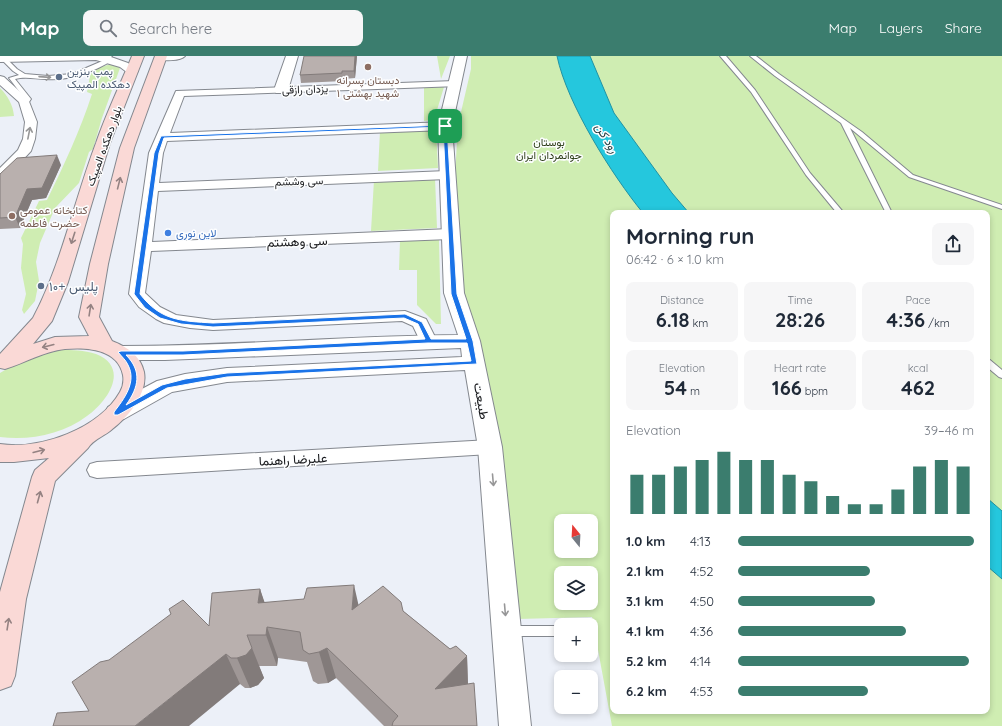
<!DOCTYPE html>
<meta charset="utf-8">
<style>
:root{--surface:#fff;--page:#f6f6f7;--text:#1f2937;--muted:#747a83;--accent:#3b7d6e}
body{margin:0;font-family:Quicksand,Vazirmatn,sans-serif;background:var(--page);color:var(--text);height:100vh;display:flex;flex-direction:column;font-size:15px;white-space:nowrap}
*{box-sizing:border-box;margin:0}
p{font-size:13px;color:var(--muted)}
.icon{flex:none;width:22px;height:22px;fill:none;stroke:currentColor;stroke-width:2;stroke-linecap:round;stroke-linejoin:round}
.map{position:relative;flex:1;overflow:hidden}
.panel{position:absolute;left:610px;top:154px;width:380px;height:504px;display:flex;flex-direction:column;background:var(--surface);border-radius:8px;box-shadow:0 2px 6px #0003}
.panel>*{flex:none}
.needle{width:26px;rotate:342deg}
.fabs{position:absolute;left:554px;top:458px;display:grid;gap:8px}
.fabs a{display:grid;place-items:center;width:44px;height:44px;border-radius:8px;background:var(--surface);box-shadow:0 2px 6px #0003;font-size:20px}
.pin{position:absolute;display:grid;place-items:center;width:34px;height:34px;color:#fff;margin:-17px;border-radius:8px;box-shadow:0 2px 6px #0006}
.round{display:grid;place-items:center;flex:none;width:42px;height:42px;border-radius:8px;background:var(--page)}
.head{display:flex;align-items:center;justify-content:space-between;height:68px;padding:0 16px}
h1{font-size:22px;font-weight:700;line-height:30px}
.stats{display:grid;grid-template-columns:repeat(3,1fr);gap:6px;height:68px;padding:4px 16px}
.stats div{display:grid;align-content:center;border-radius:8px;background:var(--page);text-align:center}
.stats b{font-size:20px;font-weight:700}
.stats small{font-size:11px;font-weight:400}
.stats p{font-size:11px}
.chart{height:112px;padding:8px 16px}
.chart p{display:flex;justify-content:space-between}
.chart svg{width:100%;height:72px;margin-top:4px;stroke:var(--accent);stroke-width:6}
ul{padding:0 16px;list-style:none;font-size:13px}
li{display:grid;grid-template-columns:64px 48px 1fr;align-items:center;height:30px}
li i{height:10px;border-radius:5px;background:var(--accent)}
header{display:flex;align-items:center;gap:24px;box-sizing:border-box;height:56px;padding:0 20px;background:var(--accent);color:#fff}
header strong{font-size:19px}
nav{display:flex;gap:22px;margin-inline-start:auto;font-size:14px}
.search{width:280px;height:36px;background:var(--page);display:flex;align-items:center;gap:10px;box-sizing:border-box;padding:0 14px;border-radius:8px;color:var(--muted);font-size:15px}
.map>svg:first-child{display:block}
.green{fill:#cfedb2;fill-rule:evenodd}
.water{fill:#25c7dd;stroke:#2192a3}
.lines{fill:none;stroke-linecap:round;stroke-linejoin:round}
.service-casing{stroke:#84888f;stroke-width:2}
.minor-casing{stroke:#84888f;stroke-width:2}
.tertiary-casing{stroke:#84888f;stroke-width:2}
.secondary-casing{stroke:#84888f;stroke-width:2}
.service{fill:#fff;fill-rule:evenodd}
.minor{fill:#fff;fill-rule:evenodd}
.tertiary{fill:#fff;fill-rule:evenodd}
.secondary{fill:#fad9d6;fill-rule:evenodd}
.wall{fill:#9f9796}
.shaded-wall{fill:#827b7a}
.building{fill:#b9b0ae;stroke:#827b7a}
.oneway{stroke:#979798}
.oneway2{stroke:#948282}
.route{fill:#1a73e8;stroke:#fff;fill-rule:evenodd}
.education-dot{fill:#8d6e63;stroke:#fdfeff;stroke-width:1.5}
.service-dot{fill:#5c6f8a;stroke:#fdfeff;stroke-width:1.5}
.shop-dot{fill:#3f7fe0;stroke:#fdfeff;stroke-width:1.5}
.labels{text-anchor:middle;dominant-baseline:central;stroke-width:3;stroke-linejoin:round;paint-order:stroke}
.far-service-label{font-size:11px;fill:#4e5e75;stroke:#fdfeff;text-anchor:start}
.far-education-label{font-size:11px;fill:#785e54;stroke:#fdfeff}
.far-street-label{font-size:11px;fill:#17181b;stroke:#fdfeff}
.far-park-label{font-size:11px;fill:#2c3c18;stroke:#fdfeff}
.far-shop-label{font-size:11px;fill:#366cbe;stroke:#fdfeff;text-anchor:start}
.far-water-label{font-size:12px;font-style:italic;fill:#1f373b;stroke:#fdfeff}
.street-label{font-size:13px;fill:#17181b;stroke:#fdfeff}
.service-label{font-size:13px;fill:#4e5e75;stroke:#fdfeff;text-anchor:start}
</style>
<header>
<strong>Map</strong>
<div class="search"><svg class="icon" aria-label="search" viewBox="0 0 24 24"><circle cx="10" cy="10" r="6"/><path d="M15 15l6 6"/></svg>Search here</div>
<nav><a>Map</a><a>Layers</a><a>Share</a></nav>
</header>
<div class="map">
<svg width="1002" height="670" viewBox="0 0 1002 670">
<rect width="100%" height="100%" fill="#ecf0f8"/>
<path class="green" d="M437,0h13l-9,23z
M471,0h531v670h-390l-20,-109 -74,2 -52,-303 -11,-141 3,-50 13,-56zM613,157h374v498h-374zM561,465h30v30h-30zM561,517h30v30h-30z
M111,8l6,1 3,3 -18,50 -9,31 -4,3 -10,31 -24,25 -15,35 -4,19 3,19 -4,20 -11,13 -2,-4 4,-16 -5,-26 2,-24 -2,-6 18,-37 8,-1c17,-35 33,-69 45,-106l-5,-2 3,-16 4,-7z
M444,31l-10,33 -10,1v-33z
M0,32c8,8 13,17 14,28l-14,1z
M436,72l2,40 -60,3 2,-40z
M435,122l2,50 -66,3 3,-51z
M400,184h39l2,84h-5l-19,-19v-35h-18z
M60,294c12,0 24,0 36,4 35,14 11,48 -9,62 -24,18 -57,25 -87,21v-64c19,-12 38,-18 60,-23z"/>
<path class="water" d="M557,0h33l24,57 58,80 17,20h-46c-31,-38 -76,-109 -86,-157z
M987,442l15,13v68l-15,-13z"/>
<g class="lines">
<defs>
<path id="service" d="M720,0h6l29,34 55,83 34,40h-7l-31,-38 -55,-83z
M750,0h6l23,18 83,58 51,43 89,30v4l-93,-32 -59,-49 42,85h-6l-45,-90 -66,-47z
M2,2h4l11,11 8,5 23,2 24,-2 35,-15 5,1c-16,12 -46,21 -66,19 -11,0 -20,-3 -31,0l16,20 -4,6 -2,1 -3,-2 3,-5 -16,-21 10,-3 -6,-4 -11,-11z
M987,303l3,1 12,10v8l-3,-1 -12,-10z
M510,570h45l4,1 2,4 -2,4 -4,1h-45l-4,-1 -2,-4 2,-4z"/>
<path id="minor" d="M0,0h112l-1,1 17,6 10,8 -2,2h-8l-8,-6 -24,-7 -96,2z
M156,0h29c-5,5 -20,5 -28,3z
M0,20l4,1 24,22 9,23 -2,17 -4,12 -26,28 -5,1v-12l18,-18 5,-11 2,-17 -6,-20 -19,-17z
M455,25l4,1 2,2 -2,2 -275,10 -14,37 275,-11 4,1 2,3 -2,3 -4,1 -278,11 -4,12 -4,30 288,-12 5,1 2,3 -2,3 -5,1 -289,12 -6,51 298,-13 5,2 3,3 -3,3 -5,2 -299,12 -6,42 15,14 16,8 37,5 192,-9 21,8 11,22 -3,4 -6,2 -6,-2 -9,-19 -11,-5 -189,9 -23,-2 -26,-5 -8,-4 -17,-12 -10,-13 20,-141 27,-62z
M490,384l7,2 3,5 -3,5 -7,2 -393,24 -7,-2 -3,-6 3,-6 7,-2z"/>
<path id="tertiary" d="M286,0h12l-10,34 -2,3h-10l-2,-3z
M455,0h12l-15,70 12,167 16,48 22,106 29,279h-32l-21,-279 -13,-77 -238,12 -55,10 -48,27 -8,2 -8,-2 -3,-6 3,-6 49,-26 28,-7 42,-6 235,-11 -1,-9 -296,12h-44l-7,-2 -3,-5 3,-5 7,-2c112,0 224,-10 337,-11l-14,-42 -6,-167z"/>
<path id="secondary" d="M132,0h12l-34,87 -42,139 -16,39 -19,23 22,-7 34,-1 -10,-19 11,-53 30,-116 35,-92h12l-33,92 -26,116 -9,53 13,24c15,6 28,14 32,31 4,23 -17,46 -34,59 -8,6 -17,9 -22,17l-33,33 -29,118 -11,77 -4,10 -11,4v-98l32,-115 3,-7 14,-12 -35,4h-14v-18c40,6 99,-15 120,-52 3,-5 4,-11 3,-17 -5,-26 -36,-28 -58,-26 -21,2 -40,14 -60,20l-5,-1v-14l33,-36c29,-55 41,-117 63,-175 10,-29 24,-58 36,-87z"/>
</defs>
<use href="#service" class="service-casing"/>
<use href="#minor" class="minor-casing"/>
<use href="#tertiary" class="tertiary-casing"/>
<use href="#secondary" class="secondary-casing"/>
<use href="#service" class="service"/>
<use href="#minor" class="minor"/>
<use href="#tertiary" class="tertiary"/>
<use href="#secondary" class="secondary"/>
</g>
<path class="wall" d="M357,0l-2,22 -12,1v2l-42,2 -1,-8z
M61,109l-15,33 -14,2 -12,28 -20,1v-55z
M260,533l4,13 94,3 45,6 47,38 17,7 1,28 9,42h-93l-48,-48 -8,5 -10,1 -5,-3 -6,-19 -29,-4 -1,8h-18l5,12 -6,7 -8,3h-5l-5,-4 -151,27 20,-51 100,-34z"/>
<path class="shaded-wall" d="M355,0h2l-2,22 -1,-7z
M57,99l4,10 -15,33 -14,2 -12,28 -5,-11 12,-28z
M354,529l7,31 -9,-6z
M260,533l11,32 -13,-18z
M267,571l11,31 -1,8 -11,-31z
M252,592l12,30 -6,7 -8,3 -13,-30z
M327,592l9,30 -8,5 -9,-31z
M226,598l14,30 -51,42h-54z
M467,600l1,30 -33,3z"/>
<path class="building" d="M304,0h51l-1,15h-12v2l-42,2z
M57,99l-15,33 -15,1 -12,28 -15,1v-44l17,-16z
M354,529l-2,25 31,-24 18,16 2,9 47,38 6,-3 11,10 -32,33 39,-6 3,43h-85l1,-4 5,-6 -71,-68 -8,4 -10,2 -6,-4 -3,-18 -33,-5 -1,8h-19l5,13 -6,7 -9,3h-6l-5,-4 -91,72h-82l4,-13 32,-2 -17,-29 28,-20 9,-2 62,-46 -2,-5 14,-9 26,26 3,-33 48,-4 -2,14 46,-4 3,-11z"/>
<defs><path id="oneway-shaft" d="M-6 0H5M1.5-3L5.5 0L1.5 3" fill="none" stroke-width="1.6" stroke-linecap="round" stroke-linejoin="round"/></defs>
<g class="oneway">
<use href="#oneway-shaft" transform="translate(45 21) rotate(4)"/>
<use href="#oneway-shaft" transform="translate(29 77) rotate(-79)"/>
<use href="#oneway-shaft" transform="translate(493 424) rotate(85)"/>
<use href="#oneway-shaft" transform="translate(505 554) rotate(85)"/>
</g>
<g class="oneway2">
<use href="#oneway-shaft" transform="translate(119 127) rotate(-76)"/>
<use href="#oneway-shaft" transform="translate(73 182) rotate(108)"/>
<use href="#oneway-shaft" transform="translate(90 254) rotate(-81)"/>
<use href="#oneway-shaft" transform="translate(48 290) rotate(166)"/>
<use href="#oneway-shaft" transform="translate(39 395) rotate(-14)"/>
<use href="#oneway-shaft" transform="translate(39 441) rotate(-75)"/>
<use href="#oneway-shaft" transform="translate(8 568) rotate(-81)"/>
</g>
<path class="route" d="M445,69l2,1 10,168 16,47 4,23 -250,13 -60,11 -49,27h-4v-3c10,-13 23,-30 14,-47 -2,-5 -7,-9 -10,-13l3,-1h62l242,-12 -7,-15 -14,-6 -191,9 -32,-3 -21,-6 -15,-10 -11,-14 20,-141 7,-17zM443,71l8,167 15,45h-35l-9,-17 -17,-8 -192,9c-32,-2 -52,-2 -73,-29l19,-141 5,-15zM428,287h39l4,18 -244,12 -42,6 -23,6 -36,20c13,-18 16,-34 0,-50h57z"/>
<g class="education-dot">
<circle cx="368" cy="11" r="4"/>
<circle cx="12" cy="160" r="4"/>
</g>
<g class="service-dot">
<circle cx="59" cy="21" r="4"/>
<circle cx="41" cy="230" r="4"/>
</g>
<circle class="shop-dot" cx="168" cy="177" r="4"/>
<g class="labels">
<g class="far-service-label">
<text x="67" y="15">پمپ بنزین<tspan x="67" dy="13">دهکده المپیک</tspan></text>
</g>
<g class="far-education-label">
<text x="368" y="24">دبستان پسرانه<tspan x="368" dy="13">شهید بهشتی ۱</tspan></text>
<text x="20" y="154" text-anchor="start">کتابخانه عمومی<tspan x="20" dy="13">حضرت فاطمه</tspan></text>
</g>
<g class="far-street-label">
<text transform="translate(305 33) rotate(-2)">یزدان رازقی</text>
<text transform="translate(104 90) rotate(-70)">بلوار دهکده المپیک</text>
<text transform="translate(299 125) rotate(-2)">سی وششم</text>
</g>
<g class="far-park-label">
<text x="549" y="86">بوستان<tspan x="549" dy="13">جوانمردان ایران</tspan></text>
</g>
<g class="far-shop-label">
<text x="176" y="177">لاین نوری</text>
</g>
<g class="far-water-label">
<text transform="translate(607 82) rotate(59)">رود کن</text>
</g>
<g class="street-label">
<text transform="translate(297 185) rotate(-2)">سی وهشتم</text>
<text transform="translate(482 345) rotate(80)">طبیعت</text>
<text transform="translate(293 403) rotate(-3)">علیرضا راهنما</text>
</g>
<g class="service-label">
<text x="49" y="230">پلیس +۱۰</text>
</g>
</g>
</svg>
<div class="fabs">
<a><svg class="needle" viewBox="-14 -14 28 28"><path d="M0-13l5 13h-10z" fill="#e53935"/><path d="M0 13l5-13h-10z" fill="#747a83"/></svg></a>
<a><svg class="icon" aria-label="layers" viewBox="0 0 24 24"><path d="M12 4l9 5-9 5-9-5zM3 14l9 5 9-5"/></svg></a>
<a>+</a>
<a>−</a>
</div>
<div class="pin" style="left:445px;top:70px;background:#1e9e55"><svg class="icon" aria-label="arrive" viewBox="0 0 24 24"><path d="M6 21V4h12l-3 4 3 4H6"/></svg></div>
<section class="panel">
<div class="head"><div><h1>Morning run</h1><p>06:42 · 6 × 1.0 km</p></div><a class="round"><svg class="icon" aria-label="share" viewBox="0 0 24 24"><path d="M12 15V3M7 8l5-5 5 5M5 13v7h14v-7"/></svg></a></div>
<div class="stats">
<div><p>Distance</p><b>6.18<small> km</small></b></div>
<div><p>Time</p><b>28:26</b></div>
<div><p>Pace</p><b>4:36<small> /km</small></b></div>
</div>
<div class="stats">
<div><p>Elevation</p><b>54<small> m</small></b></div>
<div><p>Heart rate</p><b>166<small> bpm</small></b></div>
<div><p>kcal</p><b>462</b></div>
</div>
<div class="chart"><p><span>Elevation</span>39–46 m</p>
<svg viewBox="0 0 160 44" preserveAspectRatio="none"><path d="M5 44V20M15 44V20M25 44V15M35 44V11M45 44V6M55 44V11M65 44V11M75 44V20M85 44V24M95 44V33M105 44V38M115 44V38M125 44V29M135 44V15M145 44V11M155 44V15"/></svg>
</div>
<ul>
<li><b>1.0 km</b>4:13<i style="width:100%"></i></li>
<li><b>2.1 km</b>4:52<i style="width:56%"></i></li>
<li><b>3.1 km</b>4:50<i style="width:58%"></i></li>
<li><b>4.1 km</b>4:36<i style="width:71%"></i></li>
<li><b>5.2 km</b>4:14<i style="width:98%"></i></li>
<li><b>6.2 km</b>4:53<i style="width:55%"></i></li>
</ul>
</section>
</div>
